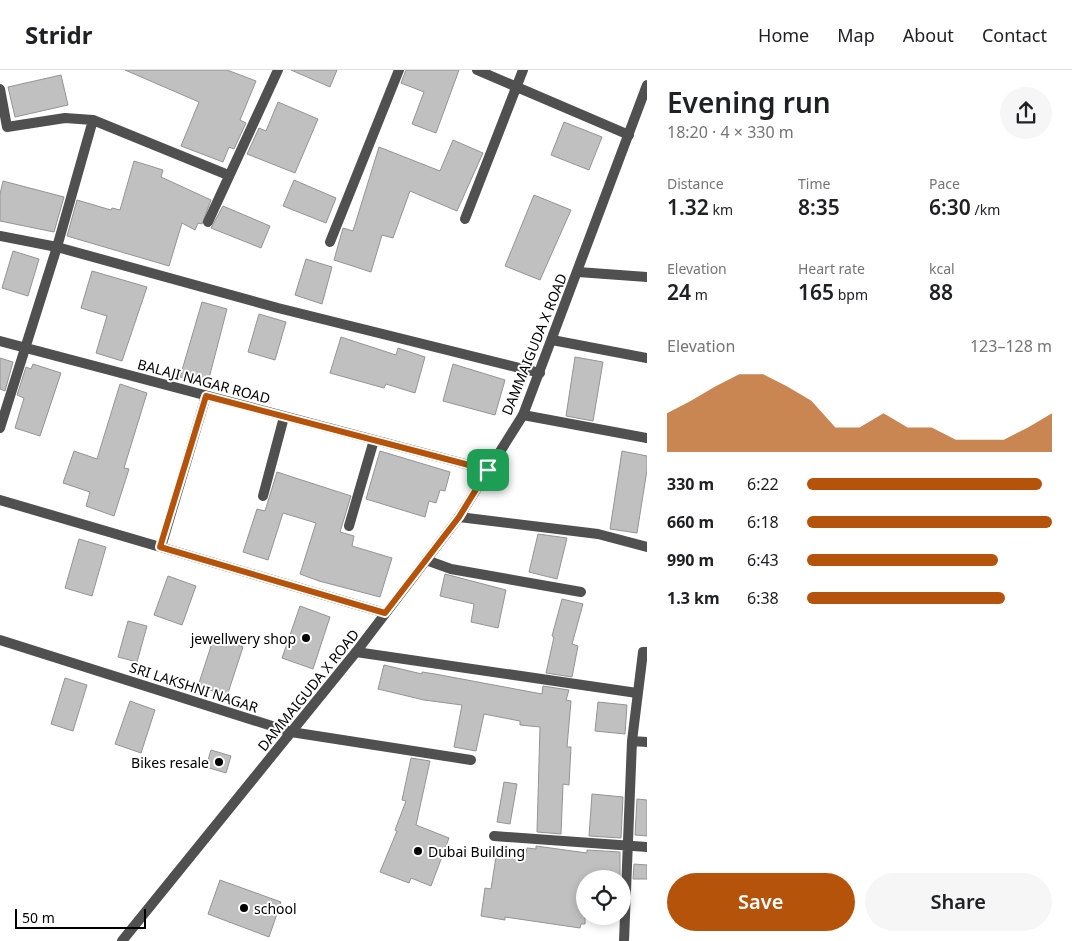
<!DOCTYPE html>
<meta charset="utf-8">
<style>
:root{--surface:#fff;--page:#f6f6f6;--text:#202124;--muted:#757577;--line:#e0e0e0;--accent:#b45309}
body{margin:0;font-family:"Noto Sans",sans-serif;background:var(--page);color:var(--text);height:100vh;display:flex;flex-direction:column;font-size:19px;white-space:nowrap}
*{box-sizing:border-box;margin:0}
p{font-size:16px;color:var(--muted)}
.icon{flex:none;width:28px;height:28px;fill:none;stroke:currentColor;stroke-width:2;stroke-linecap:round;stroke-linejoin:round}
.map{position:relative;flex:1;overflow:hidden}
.panel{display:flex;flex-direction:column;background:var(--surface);width:425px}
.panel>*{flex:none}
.tools{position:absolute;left:576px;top:800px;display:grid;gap:10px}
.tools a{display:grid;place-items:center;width:55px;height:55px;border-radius:50%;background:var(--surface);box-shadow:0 2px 8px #0003;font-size:25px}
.scale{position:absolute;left:15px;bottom:12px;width:131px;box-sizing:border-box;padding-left:5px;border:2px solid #000;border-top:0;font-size:14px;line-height:18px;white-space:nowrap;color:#000;-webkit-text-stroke:4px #fff;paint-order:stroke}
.pin{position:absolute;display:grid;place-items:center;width:42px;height:42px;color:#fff;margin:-21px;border-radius:10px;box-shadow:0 2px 8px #0006}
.round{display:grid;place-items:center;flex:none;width:52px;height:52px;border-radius:26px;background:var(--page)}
.summary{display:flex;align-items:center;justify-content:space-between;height:85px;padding:0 20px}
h1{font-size:28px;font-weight:600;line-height:38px}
.stats{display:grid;grid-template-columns:repeat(3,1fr);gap:8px;height:85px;padding:5px 20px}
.stats div{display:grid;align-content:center}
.stats b{font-size:21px;font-weight:600}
.stats small{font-size:14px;font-weight:400}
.stats p{font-size:14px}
.chart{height:140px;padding:10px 20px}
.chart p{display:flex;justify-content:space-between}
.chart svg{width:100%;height:90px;margin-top:5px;fill:var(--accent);opacity:.7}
.action{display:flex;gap:10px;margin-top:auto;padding:10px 20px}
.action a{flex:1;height:58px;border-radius:30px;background:var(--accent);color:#fff;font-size:20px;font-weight:600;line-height:58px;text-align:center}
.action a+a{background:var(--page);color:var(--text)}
ul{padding:0 20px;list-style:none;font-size:16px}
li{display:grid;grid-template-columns:80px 60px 1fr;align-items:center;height:38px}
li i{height:12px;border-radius:6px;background:var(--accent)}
header{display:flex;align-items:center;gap:30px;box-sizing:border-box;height:70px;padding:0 25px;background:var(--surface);border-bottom:1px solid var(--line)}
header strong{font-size:24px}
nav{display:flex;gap:28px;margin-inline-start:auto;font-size:18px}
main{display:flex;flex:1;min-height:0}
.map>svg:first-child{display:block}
.building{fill:#c0c0c0;stroke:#949494}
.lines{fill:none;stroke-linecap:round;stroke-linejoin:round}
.minor{stroke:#505050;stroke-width:10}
.tertiary{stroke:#505050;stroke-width:10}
.route-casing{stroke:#fff;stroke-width:10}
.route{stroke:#b45309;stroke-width:6}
.poi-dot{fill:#000;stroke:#fff;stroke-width:2}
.labels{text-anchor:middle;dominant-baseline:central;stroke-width:4;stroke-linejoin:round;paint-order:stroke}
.street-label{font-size:14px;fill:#000;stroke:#fff}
.poi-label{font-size:14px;fill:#000;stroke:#fff;text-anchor:end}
</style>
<header>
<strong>Stridr</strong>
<nav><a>Home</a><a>Map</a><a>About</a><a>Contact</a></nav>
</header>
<main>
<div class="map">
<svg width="647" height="871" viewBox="0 0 647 871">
<rect width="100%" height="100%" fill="#fff"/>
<path class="building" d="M125,0h102l29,11 -16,39 6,3 -12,26 -5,-2 -6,15 -42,-16 18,-44z
M291,0h46l-7,17z
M406,0h53l-23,63 -24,-9 12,-32 -23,-9z
M61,5l7,30 -53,12 -7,-30z
M278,32l40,17 -23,54 -48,-19 12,-26 7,3z
M564,52l38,15 -13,33 -38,-15z
M453,70l30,13 -26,58 -47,-20 -17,47 -11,-3 -11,37 -37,-12 9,-32 10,3 26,-84 61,24z
M134,91l29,9 -2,7 50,23 -9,24 -4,-1 -3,7 -13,-7 -13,43 -102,-30 10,-36 34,10 1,-2 8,2z
M294,110l42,18 -10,25 -43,-17z
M3,111l61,16 -10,35 -54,-11v-27z
M534,125l37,15 -31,70 -35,-14z
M223,136l47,20 -9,22 -50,-20z
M13,181l26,8 -11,37 -26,-8z
M306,189l26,8 -10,37 -27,-9z
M92,201l55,16 -25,74 -26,-8 11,-37 -26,-8z
M202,232l25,7 -20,77 -27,-9z
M259,244l27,8 -11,38 -27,-8z
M341,267l55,18 2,-7 27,9 -10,36 -29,-9 -2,4 -54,-15z
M575,287l28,5 -10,59 -27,-5z
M0,288l13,4 -8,29 -5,-2z
M33,294l28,9 -21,63 -25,-8 9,-30 -7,-3 9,-28 5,2z
M453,294l52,16 -10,35 -52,-14z
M120,314l27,9 -23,75 5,1 -15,47 -28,-10 4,-14 -27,-9 11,-32 23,8z
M380,381l70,21 -5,19 -5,-1 -4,13 -7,-2 -4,16 -59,-18z
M622,381l25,5v14l-10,63 -27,-4z
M277,402l74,24 -11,36 14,4 -2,10 40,12 -12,39 -61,-16 -19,-7 16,-51 -33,-10 -15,47 -25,-8 14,-43 8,2z
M538,464l29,4 -10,41 -28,-7z
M79,469l27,8 -14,49 -27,-8z
M445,504l61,16 -8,38 -27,-6 3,-18 -34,-8z
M168,506l28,10 -14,39 -28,-10z
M562,529l21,5 -11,40 6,2 -6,31 -26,-4 8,-36 -2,-1z
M300,536l30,11 -17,52 -31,-11z
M128,551l19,5 -10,36 -19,-5z
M214,567l29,10 -16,49 -29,-10z
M384,595l38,9v-2l13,2 107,20 1,-8 26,4 -3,10 5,1 -4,46h4l-2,38 -6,-1 -2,50 -24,-2 3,-105 -20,-2v-4l-36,-7 -8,37 -22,-4 8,-42 -38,-5 -46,-11z
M65,608l22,7 -14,46 -22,-7z
M130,631l25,9 -14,43 -26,-9z
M598,632l29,3 -2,29 -30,-3z
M211,680l20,6 -5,17 -20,-6z
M411,688l19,3 -14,64 33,13 -18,48 -20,-8 -2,5 -29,-11 17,-41 -2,-1 11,-29 -4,-1z
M504,712l13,2 -7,40 -13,-2z
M592,724l31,3 -2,41 -32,-2z
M637,729l10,1v36l-12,-1z
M536,776l51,7v-3l33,2v27h-35v45h-4l-1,4 -75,-11v3l-24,-4 4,-28 6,1 6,-39 29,3 1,-5 9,1z
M634,794l13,1v14h-14z
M220,810l61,22 -12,35 -61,-23z"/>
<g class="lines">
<path class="minor" d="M477,0l152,65
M0,19l7,38 58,-9 28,2 135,55
M465,149l58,-149
M208,152l70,-152
M0,166l57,11 221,61 262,65
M330,172l69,-172
M578,202l69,5
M552,270l95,18
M0,271l488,129
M523,345l124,23
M0,358l57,-181 36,-127
M263,426l21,-79
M0,430l385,113
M459,447l139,17 49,13
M349,456l25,-86
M161,477l45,-151
M426,490l25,9 130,23
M0,570l291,92 180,28
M356,582l281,41
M632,671l15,1
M494,766l153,11
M624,871l8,-200 11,-89h4"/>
<path class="tertiary" d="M122,871l234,-289 103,-135 64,-102 124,-330"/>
</g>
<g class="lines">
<defs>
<path id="route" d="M206,326l282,74 -29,47 -74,96 -225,-66z"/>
</defs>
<use href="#route" class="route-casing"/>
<use href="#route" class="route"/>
</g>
<g class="poi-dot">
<circle cx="306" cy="568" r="5"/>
<circle cx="219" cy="692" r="5"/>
<circle cx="418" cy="781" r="5"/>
<circle cx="244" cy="838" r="5"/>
</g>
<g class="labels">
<g class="street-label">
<text transform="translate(534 274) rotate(-68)">DAMMAIGUDA X ROAD</text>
<text transform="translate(204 311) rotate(15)">BALAJI NAGAR ROAD</text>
<text transform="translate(194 617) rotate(18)">SRI LAKSHNI NAGAR</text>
<text transform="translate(308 620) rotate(-51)">DAMMAIGUDA X ROAD</text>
</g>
<g class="poi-label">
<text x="296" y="568">jewellwery shop</text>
<text x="209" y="692">Bikes resale</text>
<text x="428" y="781" text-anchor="start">Dubai Building</text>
<text x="254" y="838" text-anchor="start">school</text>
</g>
</g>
</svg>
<div class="tools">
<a><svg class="icon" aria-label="locate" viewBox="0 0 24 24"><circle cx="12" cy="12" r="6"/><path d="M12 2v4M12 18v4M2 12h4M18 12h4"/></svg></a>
</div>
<div class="scale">50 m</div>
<div class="pin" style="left:488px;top:400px;background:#1e9e55"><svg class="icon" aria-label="arrive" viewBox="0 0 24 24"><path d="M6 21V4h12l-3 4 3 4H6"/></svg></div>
</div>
<section class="panel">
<div class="summary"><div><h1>Evening run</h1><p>18:20 · 4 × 330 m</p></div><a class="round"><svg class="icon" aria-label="share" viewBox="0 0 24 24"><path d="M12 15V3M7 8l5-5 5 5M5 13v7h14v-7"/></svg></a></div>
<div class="stats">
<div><p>Distance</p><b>1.32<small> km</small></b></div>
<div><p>Time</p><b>8:35</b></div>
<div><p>Pace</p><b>6:30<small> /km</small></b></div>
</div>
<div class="stats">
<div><p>Elevation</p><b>24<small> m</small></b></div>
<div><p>Heart rate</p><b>165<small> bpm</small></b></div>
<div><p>kcal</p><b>88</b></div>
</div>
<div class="chart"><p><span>Elevation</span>123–128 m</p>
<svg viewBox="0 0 160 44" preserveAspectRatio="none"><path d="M0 44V25L10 19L20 12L30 6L40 6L50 12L60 19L70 32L80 32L90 25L100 32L110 32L120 38L130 38L140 38L150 32L160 25V44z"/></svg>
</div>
<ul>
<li><b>330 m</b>6:22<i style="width:96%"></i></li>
<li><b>660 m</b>6:18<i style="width:100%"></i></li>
<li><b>990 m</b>6:43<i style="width:78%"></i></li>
<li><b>1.3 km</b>6:38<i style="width:81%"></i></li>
</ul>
<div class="action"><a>Save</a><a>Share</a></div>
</section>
</main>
